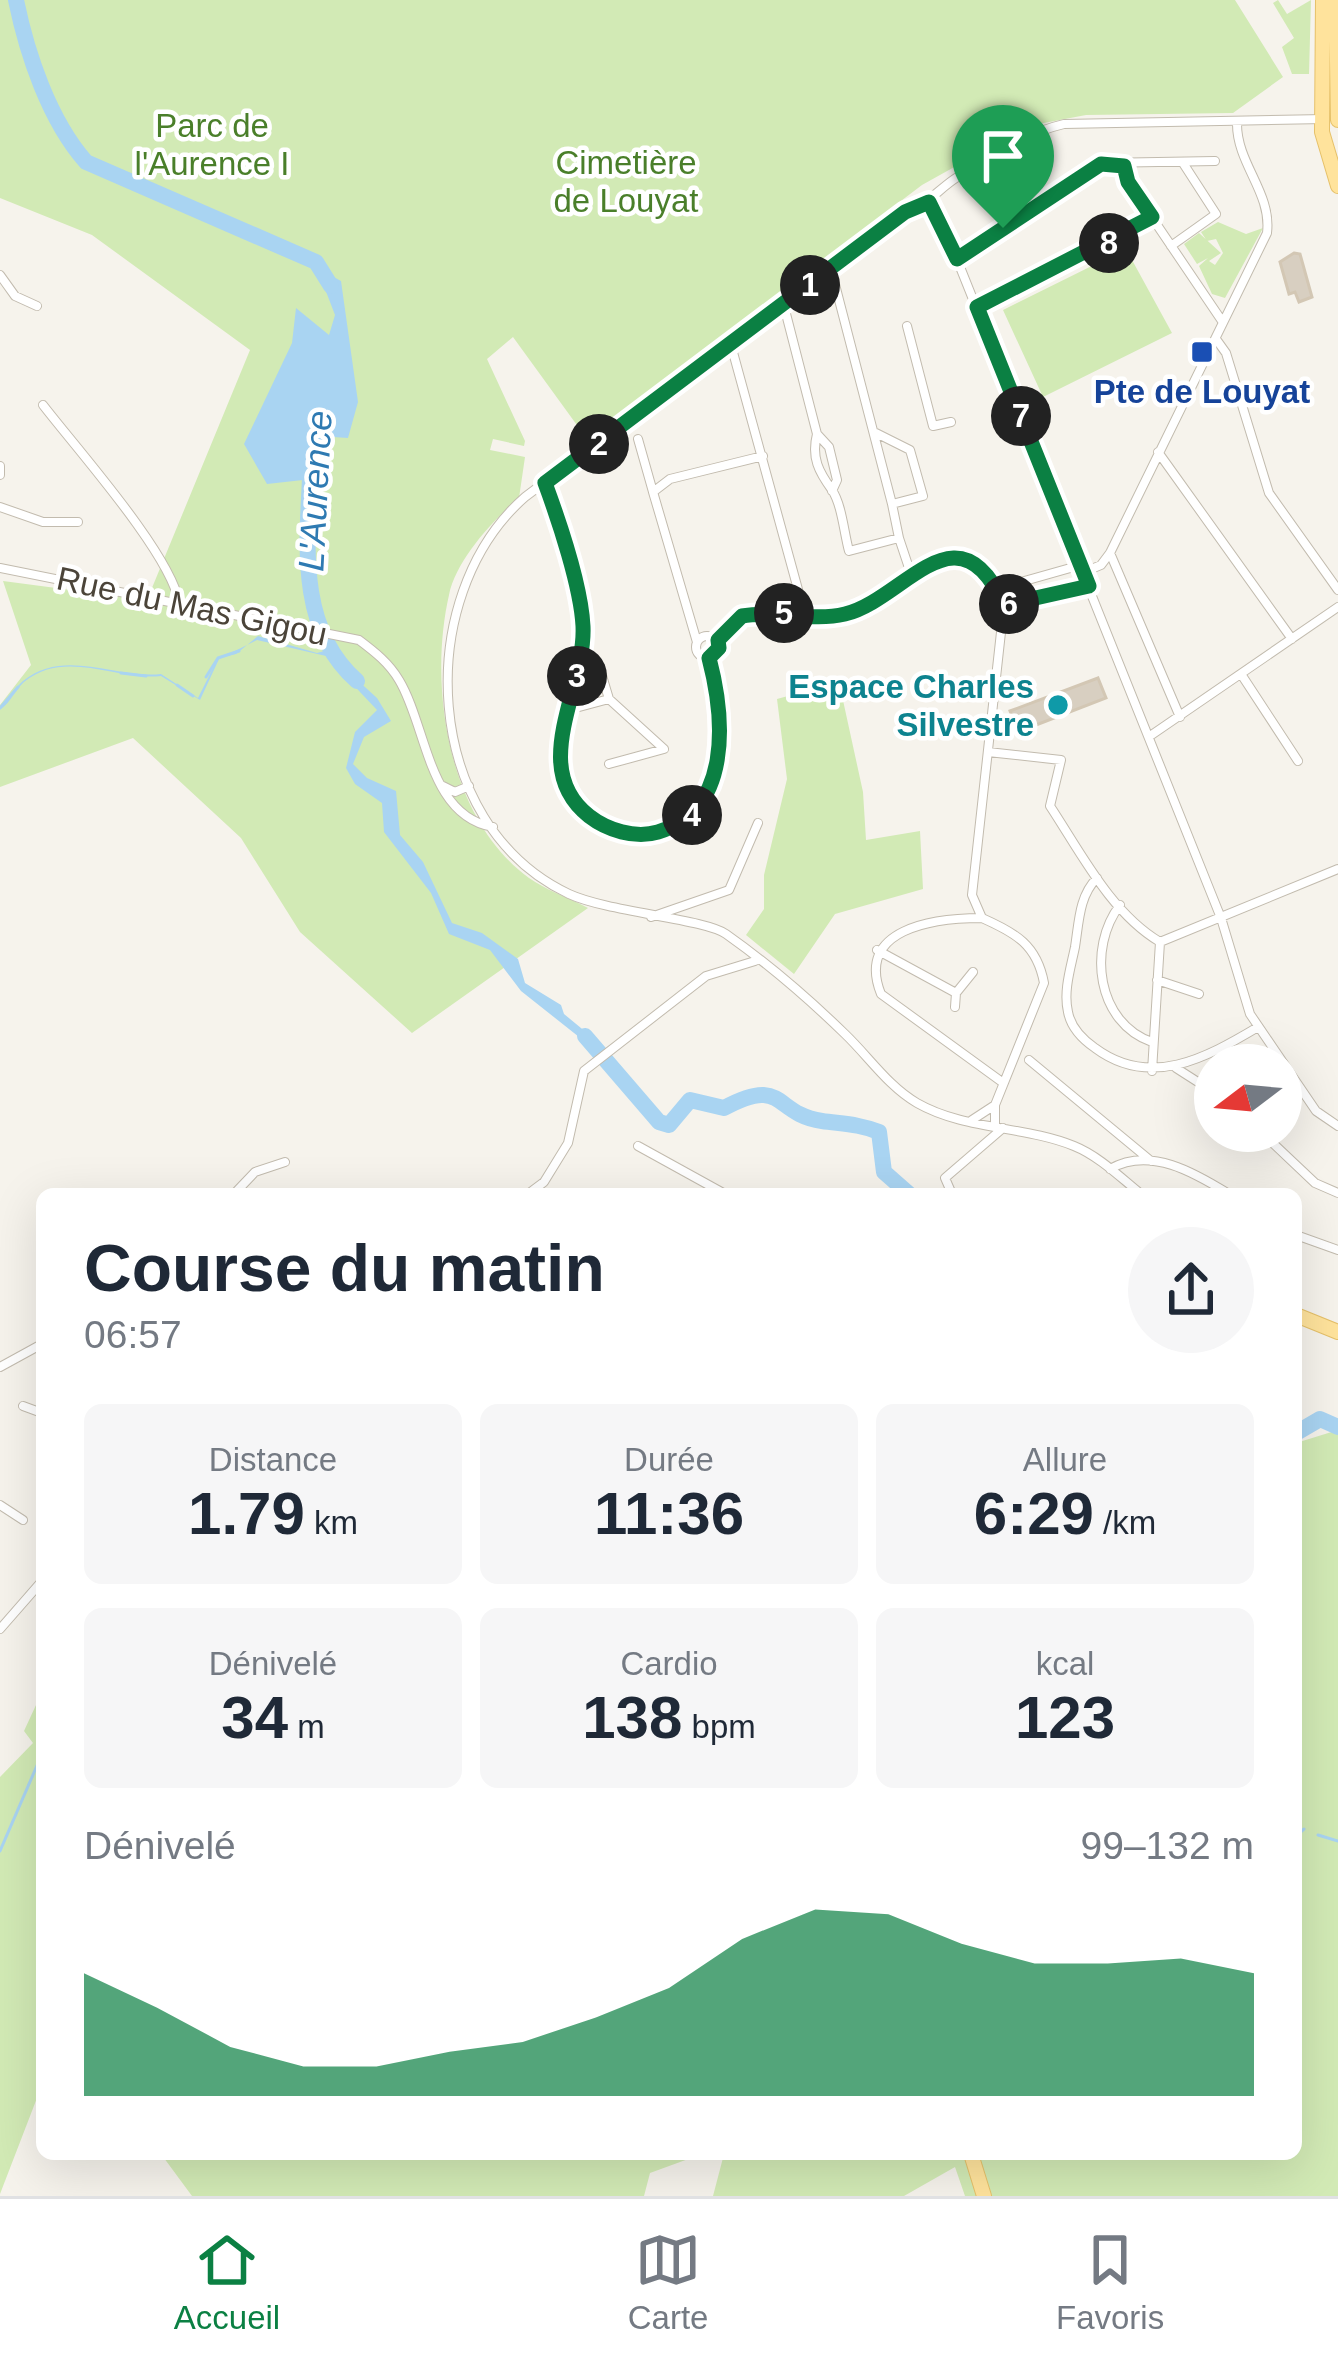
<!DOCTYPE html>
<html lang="fr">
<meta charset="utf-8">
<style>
:root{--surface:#fff;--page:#f6f6f7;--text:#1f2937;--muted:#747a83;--line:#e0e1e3;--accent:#0b8043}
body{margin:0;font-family:Arial,sans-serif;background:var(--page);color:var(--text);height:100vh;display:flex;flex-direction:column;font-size:45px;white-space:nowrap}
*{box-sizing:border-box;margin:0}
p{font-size:39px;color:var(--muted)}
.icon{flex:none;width:66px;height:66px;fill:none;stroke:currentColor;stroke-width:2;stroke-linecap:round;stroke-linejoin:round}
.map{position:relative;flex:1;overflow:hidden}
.details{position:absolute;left:36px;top:1188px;width:1266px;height:972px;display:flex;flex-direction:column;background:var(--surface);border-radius:18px;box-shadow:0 12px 48px #0002}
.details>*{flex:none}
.needle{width:78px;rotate:254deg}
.buttons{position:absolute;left:1194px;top:1044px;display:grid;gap:24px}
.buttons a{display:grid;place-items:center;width:108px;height:108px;border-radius:50%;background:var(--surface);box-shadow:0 12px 48px #0002;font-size:60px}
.pin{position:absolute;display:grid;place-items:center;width:102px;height:102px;color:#fff;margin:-123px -51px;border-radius:50% 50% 50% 0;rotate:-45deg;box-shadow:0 0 12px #0007}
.pin .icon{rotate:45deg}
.km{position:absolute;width:60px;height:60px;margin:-30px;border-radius:50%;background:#222;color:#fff;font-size:33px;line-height:60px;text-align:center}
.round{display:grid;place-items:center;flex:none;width:126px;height:126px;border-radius:63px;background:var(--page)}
.summary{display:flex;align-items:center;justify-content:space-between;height:204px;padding:0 48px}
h1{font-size:66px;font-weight:700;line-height:90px}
.metrics{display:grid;grid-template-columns:repeat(3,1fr);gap:18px;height:204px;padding:12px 48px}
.metrics div{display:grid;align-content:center;border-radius:18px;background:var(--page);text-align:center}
.metrics b{font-size:60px;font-weight:700}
.metrics small{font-size:33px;font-weight:400}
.metrics p{font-size:33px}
.chart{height:336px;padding:24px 48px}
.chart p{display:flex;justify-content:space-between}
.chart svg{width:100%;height:216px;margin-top:12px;fill:var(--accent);opacity:.7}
.tab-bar{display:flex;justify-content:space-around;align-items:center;height:168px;border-top:3px solid var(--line);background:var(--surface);font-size:33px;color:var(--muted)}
.tab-bar a{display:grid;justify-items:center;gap:6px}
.tab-bar .on{color:var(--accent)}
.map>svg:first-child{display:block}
.green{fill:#d2eab5}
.water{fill:#a9d4f2}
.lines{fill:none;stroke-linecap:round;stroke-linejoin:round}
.stream{stroke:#a9d4f2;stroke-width:3}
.river{stroke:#a9d4f2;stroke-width:16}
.building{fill:#d8cfc1;stroke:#d3c7b4;stroke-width:3}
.minor-casing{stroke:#c2bbae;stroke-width:10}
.primary-casing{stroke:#e6c16a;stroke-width:16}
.minor{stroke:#fff;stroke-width:8}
.primary{stroke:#ffe39c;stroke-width:14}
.route-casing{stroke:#fff;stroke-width:24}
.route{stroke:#0b8043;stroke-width:15}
.transit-dot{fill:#1a4fb4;stroke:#fff;stroke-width:4.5}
.culture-dot{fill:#0f9aa8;stroke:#fff;stroke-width:4.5}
.labels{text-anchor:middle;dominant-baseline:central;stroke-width:9;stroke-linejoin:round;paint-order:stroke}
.park-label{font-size:33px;fill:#4a7f2a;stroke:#fff}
.transit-label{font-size:33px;font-weight:bold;fill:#164399;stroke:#fff}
.street-label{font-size:33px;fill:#4b4439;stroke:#fff}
.culture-label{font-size:33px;font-weight:bold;fill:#0d838f;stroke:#fff;text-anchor:end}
.water-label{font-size:36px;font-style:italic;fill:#2e7ab2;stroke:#fff}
</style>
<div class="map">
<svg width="1338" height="2196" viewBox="0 0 1338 2196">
<rect width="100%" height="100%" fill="#f6f3ec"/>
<path class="green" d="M0,0h1235l48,77 -50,36 -147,2 -58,11 -106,59 -335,254 -74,-102 -26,22 38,82 -1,5 -31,-7 -3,11 35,7 -6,41c-26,22 -63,62 -70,97 -21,92 -1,224 80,283 17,12 40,20 59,30l-176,125 -112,-101 -59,-94 -108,-100 -133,49v-82l31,-40 -28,-84 144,19 103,-250 -158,-115 -92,-37z
M1278,0l9,14 24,-14 -2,74h-17l-10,-27 12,-9 -21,-35z
M1218,222l28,12 17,-6 -38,70 -13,-4 -13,-28 9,-8 -11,6 -13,-20 15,-11 22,20 -12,8 6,4 8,-12 -7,-14 -9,2 -6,-9z
M1126,249l46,84 -129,64 -40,-87z
M839,682l24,110 3,48 54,-9 3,58 -88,25 -41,60 -48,-39 18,-26v-34l23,-96 -10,-80z
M1338,1430v766h-373l-10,-29 -51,29h-191l11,-42h572v-711z
M42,1692v393l-42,109v-417l33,-34 -9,-12z
M161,2154h541l-52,19 -6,23h-452z"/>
<path class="water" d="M317,268l24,13 17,121 -10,36 -15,-1 -4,7 2,9 -10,25 -54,6 -23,-40 48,-101 4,-35 33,27 6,-20z
M258,636l59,17 7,-2v-14l7,19 46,42 14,23 -27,16 -11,27 14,14 29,13 4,44 23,27 29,61 30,10 36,26 7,24 36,22 3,9 40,33 -6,5 -77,-61 -31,-41 -41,-16 -18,-41 -47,-61 -2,-29 -27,-19 -9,-16 9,-36 22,-22 -51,-54 -69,-16 -38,19 -19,41 -39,-24c-44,5 -96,-28 -137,6 -9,8 -13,20 -24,28 8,-8 14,-22 23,-29 41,-34 94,-2 138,-7l37,24 20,-40 18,-4z"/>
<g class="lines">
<path class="stream" d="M121,673l25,3
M206,677l12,-19 21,-7
M177,685l16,11
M0,708l18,-21
M1318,1835l20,6
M1296,1836l8,-7
M0,1851l42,-97"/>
<path class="river" d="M16,0c11,54 33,120 70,162l230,100 15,24
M311,458c-3,77 -17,168 46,223
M585,1036l74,86 10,3 21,-25 34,8c61,-33 49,6 98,13 21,3 37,3 57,11l5,40 25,22
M1296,1433l24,-14 18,8"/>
</g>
<path class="building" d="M1294,253l6,1 12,43 -13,5 -4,-10 -6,2 -9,-32z
M1098,678l8,20 -88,34 -8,-21z"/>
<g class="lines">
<defs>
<path id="minor" d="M1125,166l3,16 94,139
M929,202l15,25 277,691 29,96 66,97 22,15
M1171,246l45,-32 -33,-51
M957,259l144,-96 114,-2
M831,269l61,235 31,-8 -13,-46 -34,-17
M0,275l15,21 22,10
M784,306l33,128c-6,24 2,38 15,56 10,15 12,43 17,61l50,-13 12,36
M977,307l175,-90
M907,326l26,100 18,-4
M1216,339l10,14 43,140 69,97
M731,345l71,259 -3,10
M43,405c33,43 127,148 136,197
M817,434l12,13 8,33 -5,11
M638,439l15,53
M1158,452l134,187
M0,466v9
M545,483c14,38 36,104 38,143 3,60 -52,133 -1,184 17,16 36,22 58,24 91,5 85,-118 69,-176
M892,504l7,34
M0,507l43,15h35
M1110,553l70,164
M0,568l359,72c16,12 30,23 40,40 28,46 29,136 94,147
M1084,572l17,-7 9,-12 157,-320c5,-40 -30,-69 -30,-109
M996,589l85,-24
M1004,605l85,-19
M696 647a11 11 0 1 1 22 0a11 11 0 1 1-22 0Z
M717,640l25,-24c34,-6 70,6 103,-2 60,-14 113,-113 159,-9l-32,290 10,23c34,15 55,27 62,65l-49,122
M697,642l-44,-150 17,-13 93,-23
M1241,674l57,87
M568,710l41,-11 -9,-30 -16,-18
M1150,736l188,-129
M988,752l73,8 -11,46c31,47 61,107 110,136l178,-73
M609,764l55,-15 -55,-50
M443,786l12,6 14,-6
M1097,878c-18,18 -18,44 -22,69 -4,20 -12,44 -7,65 3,16 14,27 27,36 55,41 111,10 163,-21
M1120,905c-33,43 -23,118 32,137
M651,917l78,-27 29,-67
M982,918c-49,0 -127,11 -101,76l121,88
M877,950l79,43 17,-21
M1157,980l42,14
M955,1007l1,-14
M1029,1060l122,101
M1176,1068l39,25
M1152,1071l8,-129
M972,1120l23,-15v20
M1260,1131l55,52 23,10
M638,1146l87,48
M1110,1169c40,-23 85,4 119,25
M234,1194l21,-22 30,-10
M528,1194l16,-12 24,-39 16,-72 122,-95 49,-15
M952,1194l-7,-16 58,-50
M1141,1194c-20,-16 -42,-38 -67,-48 -49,-20 -110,-16 -157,-43 -29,-17 -48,-46 -72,-69 -36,-35 -78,-71 -119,-100 -21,-15 -118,-22 -157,-40 -148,-70 -158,-297 -44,-397l380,-286c21,-5 31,-19 48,-31 33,-23 72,-47 111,-56l261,-5
M1296,1235l42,15
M0,1367l42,-23
M23,1406l19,7
M0,1505l23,15
M0,1629l42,-48"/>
<path id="primary" d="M1323,0l-1,132 16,54
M1336,0l2,120
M1296,1315l42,17
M971,2154l13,42"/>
</defs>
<use href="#minor" class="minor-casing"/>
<use href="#primary" class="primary-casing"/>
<use href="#minor" class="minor"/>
<use href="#primary" class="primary"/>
</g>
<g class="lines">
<defs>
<path id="route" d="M1101,164l23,2 4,16 24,35 -175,90 112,279 -85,19c-46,-104 -100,-5 -159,9 -33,8 -69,-4 -103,2l-24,24 1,8 -10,10c16,61 23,152 -51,174 -23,7 -51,-2 -69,-16 -62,-49 -3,-127 -6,-190 -2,-39 -24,-105 -38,-143l360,-271 24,-10 28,57z"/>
</defs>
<use href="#route" class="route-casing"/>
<use href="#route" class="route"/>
</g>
<rect class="transit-dot" x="1190" y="340" width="24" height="24" rx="6"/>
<circle class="culture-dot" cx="1058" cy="705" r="12"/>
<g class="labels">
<g class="park-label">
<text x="212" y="125">Parc de<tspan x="212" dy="38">l'Aurence I</tspan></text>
<text x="626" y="162">Cimetière<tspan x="626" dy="38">de Louyat</tspan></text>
</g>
<g class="transit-label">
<text x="1202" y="391">Pte de Louyat</text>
</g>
<g class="street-label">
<text transform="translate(192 606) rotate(12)">Rue du Mas Gigou</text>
</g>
<g class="culture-label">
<text x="1034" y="686">Espace Charles<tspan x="1034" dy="38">Silvestre</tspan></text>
</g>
<g class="water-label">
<text transform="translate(315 491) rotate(-87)">L'Aurence</text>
</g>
</g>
</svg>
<div class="buttons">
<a><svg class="needle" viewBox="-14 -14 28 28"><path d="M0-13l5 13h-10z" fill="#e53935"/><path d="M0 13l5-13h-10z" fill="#747a83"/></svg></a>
</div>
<div class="pin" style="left:1003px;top:228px;background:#1e9e55"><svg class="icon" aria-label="arrive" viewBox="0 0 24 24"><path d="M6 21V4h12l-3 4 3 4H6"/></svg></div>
<b class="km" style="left:810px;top:285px">1</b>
<b class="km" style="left:599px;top:444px">2</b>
<b class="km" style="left:577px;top:676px">3</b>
<b class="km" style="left:692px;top:815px">4</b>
<b class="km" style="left:784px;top:613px">5</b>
<b class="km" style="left:1009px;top:604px">6</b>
<b class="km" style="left:1021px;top:416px">7</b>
<b class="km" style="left:1109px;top:243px">8</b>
<section class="details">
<div class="summary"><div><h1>Course du matin</h1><p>06:57</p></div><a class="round"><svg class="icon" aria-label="share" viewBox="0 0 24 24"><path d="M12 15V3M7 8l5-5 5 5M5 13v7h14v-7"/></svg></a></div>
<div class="metrics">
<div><p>Distance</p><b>1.79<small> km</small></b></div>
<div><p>Durée</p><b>11:36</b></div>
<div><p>Allure</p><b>6:29<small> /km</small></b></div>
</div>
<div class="metrics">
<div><p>Dénivelé</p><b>34<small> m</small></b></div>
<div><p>Cardio</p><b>138<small> bpm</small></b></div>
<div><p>kcal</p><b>123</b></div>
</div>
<div class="chart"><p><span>Dénivelé</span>99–132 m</p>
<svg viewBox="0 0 160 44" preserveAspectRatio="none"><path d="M0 44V19L10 26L20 34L30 38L40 38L50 35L60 33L70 28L80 22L90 12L100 6L110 7L120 13L130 17L140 17L150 16L160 19V44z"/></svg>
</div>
</section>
</div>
<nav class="tab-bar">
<a class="on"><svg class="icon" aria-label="home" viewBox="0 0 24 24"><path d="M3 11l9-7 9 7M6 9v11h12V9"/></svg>Accueil</a>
<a><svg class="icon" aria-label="map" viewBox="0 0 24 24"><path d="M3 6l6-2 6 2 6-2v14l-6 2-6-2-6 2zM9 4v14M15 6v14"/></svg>Carte</a>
<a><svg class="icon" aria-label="saved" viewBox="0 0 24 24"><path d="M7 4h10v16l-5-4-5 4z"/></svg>Favoris</a>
</nav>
